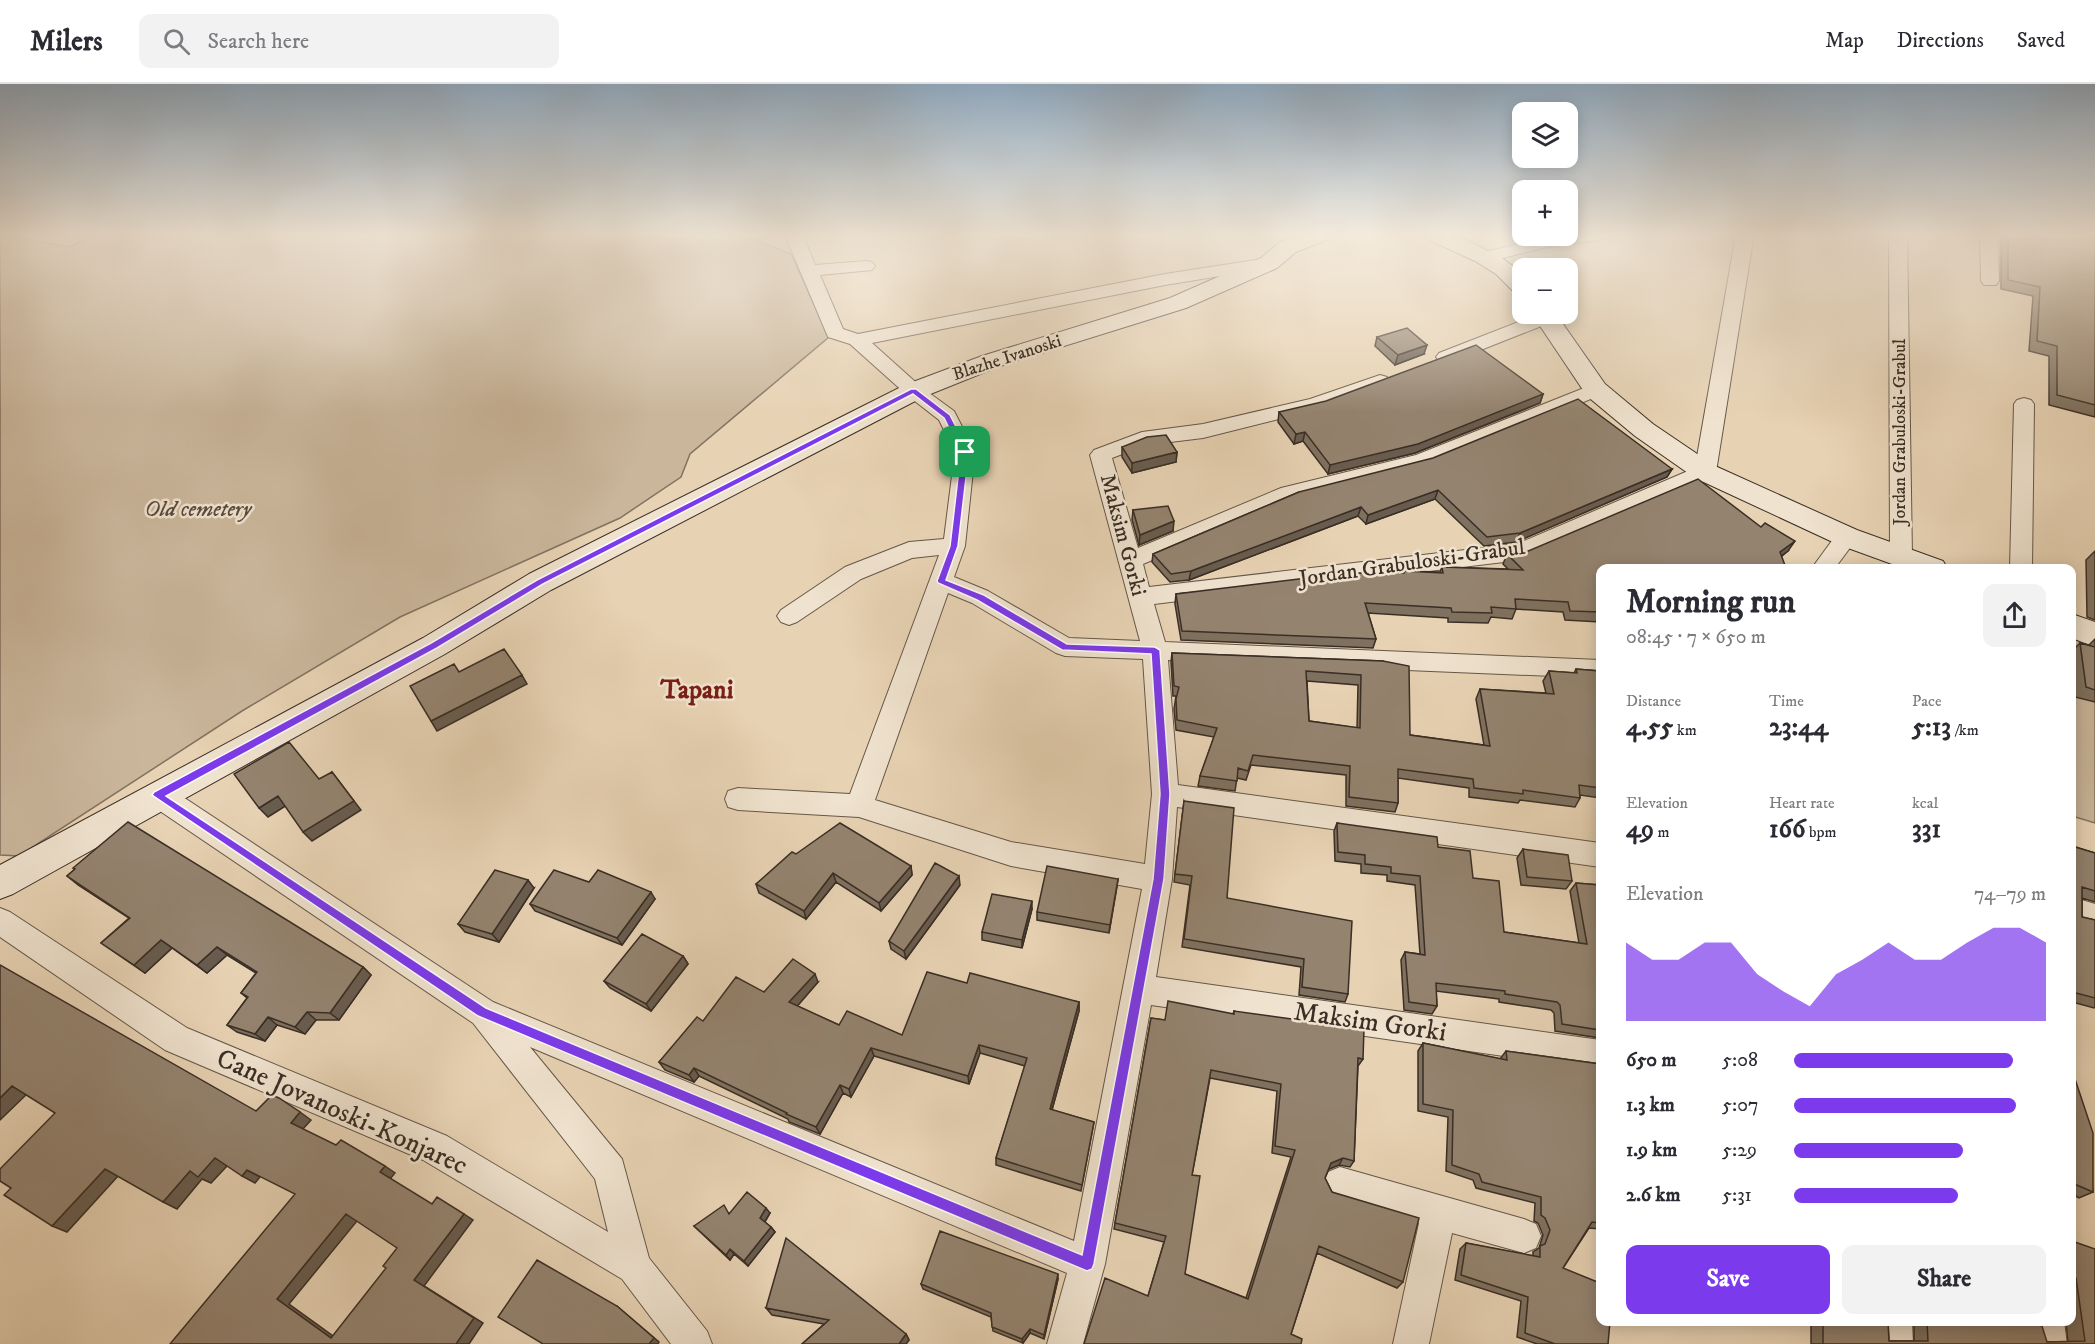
<!DOCTYPE html>
<meta charset="utf-8">
<style>
:root{--surface:#fff;--page:#f2f2f3;--text:#2b2b33;--muted:#7c7c81;--line:#e1e1e2;--accent:#7c3aed}
body{margin:0;font-family:"IM FELL DW Pica",serif;background:var(--page);color:var(--text);height:100vh;display:flex;flex-direction:column;font-size:22px;white-space:nowrap}
*{box-sizing:border-box;margin:0}
p{font-size:20px;color:var(--muted)}
.icon{flex:none;width:33px;height:33px;fill:none;stroke:currentColor;stroke-width:2;stroke-linecap:round;stroke-linejoin:round}
.map{position:relative;flex:1;overflow:hidden}
.panel{position:absolute;left:1596px;top:480px;width:480px;height:762px;display:flex;flex-direction:column;background:var(--surface);border-radius:12px;box-shadow:0 3px 15px #0003}
.panel>*{flex:none}
.buttons{position:absolute;left:1512px;top:18px;display:grid;gap:12px}
.buttons a{display:grid;place-items:center;width:66px;height:66px;border-radius:12px;background:var(--surface);box-shadow:0 3px 15px #0003;font-size:30px}
.pin{position:absolute;display:grid;place-items:center;width:51px;height:51px;color:#fff;margin:-26px;border-radius:12px;box-shadow:0 3px 9px #0006}
.round{display:grid;place-items:center;flex:none;width:63px;height:63px;border-radius:12px;background:var(--page)}
.head{display:flex;align-items:center;justify-content:space-between;height:102px;padding:0 30px}
h1{font-size:33px;font-weight:700;line-height:45px}
.metrics{display:grid;grid-template-columns:repeat(3,1fr);gap:9px;height:102px;padding:6px 30px}
.metrics div{display:grid;align-content:center}
.metrics b{font-size:26px;font-weight:700}
.metrics small{font-size:16px;font-weight:400}
.metrics p{font-size:16px}
.chart{height:168px;padding:12px 30px}
.chart p{display:flex;justify-content:space-between}
.chart svg{width:100%;height:108px;margin-top:6px;fill:var(--accent);opacity:.7}
.cta{display:flex;gap:12px;margin-top:auto;padding:12px 30px}
.cta a{flex:1;height:69px;border-radius:12px;background:var(--accent);color:#fff;font-size:24px;font-weight:700;line-height:69px;text-align:center}
.cta a+a{background:var(--page);color:var(--text)}
ul{padding:0 30px;list-style:none;font-size:20px}
li{display:grid;grid-template-columns:96px 72px 1fr;align-items:center;height:45px}
li i{height:15px;border-radius:8px;background:var(--accent)}
header{display:flex;align-items:center;gap:36px;box-sizing:border-box;height:84px;padding:0 30px;background:var(--surface);border-bottom:2px solid var(--line)}
header strong{font-size:28px}
nav{display:flex;gap:33px;margin-inline-start:auto;font-size:21px}
.search{width:420px;height:54px;background:var(--page);display:flex;align-items:center;gap:15px;box-sizing:border-box;padding:0 21px;border-radius:12px;color:var(--muted);font-size:22px}
.map>svg:first-child{display:block}
.green{fill:#cab69b;stroke:#827260;stroke-width:1.5}
.lines{fill:none;stroke-linecap:round;stroke-linejoin:round}
.street-casing{stroke:#655748;stroke-width:2}
.secondary-casing{stroke:#3a2e25;stroke-width:2}
.street{fill:#efe2ce;fill-rule:evenodd}
.secondary{fill:#efe2ce;fill-rule:evenodd}
.wall{fill:#7f715f;stroke:#3a2e25;stroke-width:1.5;fill-rule:evenodd}
.shaded-wall{fill:#685c4e;stroke:#3a2e25;stroke-width:1.5}
.building{fill:#94836f;stroke:#3a2e25;stroke-width:1.5;fill-rule:evenodd}
.route{fill:#7c3aed;stroke:#fff;stroke-width:1.5;fill-rule:evenodd}
.labels{text-anchor:middle;dominant-baseline:central;stroke-width:5;stroke-linejoin:round;paint-order:stroke}
.far-street-label{font-size:18px;fill:#3a2e25;stroke:#efe2ce}
.park-label{font-size:22px;font-style:italic;fill:#57493d;stroke:#efe2ce}
.street-label{font-size:22px;fill:#3a2e25;stroke:#efe2ce}
.quarter-label{font-size:26px;font-weight:bold;fill:#7a1f14;stroke:#efe2ce}
.near-street-label{font-size:27px;fill:#3a2e25;stroke:#efe2ce}
</style>
<header>
<strong>Milers</strong>
<div class="search"><svg class="icon" aria-label="search" viewBox="0 0 24 24"><circle cx="10" cy="10" r="6"/><path d="M15 15l6 6"/></svg>Search here</div>
<nav><a>Map</a><a>Directions</a><a>Saved</a></nav>
</header>
<div class="map">
<svg width="2095" height="1260" viewBox="0 0 2095 1260">
<rect width="100%" height="100%" fill="#e7d2b3"/>
<filter id="stains"><feTurbulence type="fractalNoise" baseFrequency=".00333" numOctaves="4"/><feColorMatrix values="0 0 0 0 .2 0 0 0 0 .09 0 0 0 0 .02 0 0 0 .5 -.17"/></filter>
<radialGradient id="worn" r=".72"><stop offset=".6" stop-color="#630" stop-opacity="0"/><stop offset="1" stop-color="#630" stop-opacity=".3"/></radialGradient>
<path class="green" d="M0,151l71,12 20,-12h652l48,19 38,83 -139,117 -9,23 -61,41 -220,99 -158,94 -223,145 -19,-1z
M2072,541l23,10v188l-23,-7z"/>
<g class="lines">
<defs>
<path id="street" d="M785,151h18l12,30 51,-4 6,1 3,4 -3,4 -52,5 23,54 15,5 307,-60 104,-16 6,1 3,4 -3,4 -6,1 -104,17 -293,58 49,44 33,24 21,41 -10,94 -11,31 34,14 81,47 71,3 -50,-186 4,-5 48,-18 61,-8 107,-25 70,-24 7,2 3,4 -3,4 -64,23 -120,30 -57,7 -34,13 26,90 143,-60 135,-33 173,-69h14l3,4 -3,4 -174,71 -133,34 -153,65 6,23 368,-43 178,-76 40,-228 -2,-5h18l2,5 -37,232 -3,5 -192,83 -367,44 11,38 435,18v18l-432,-18 10,125 422,58v24l-423,-60 -5,72 -16,98 444,63v30l-449,-65 -46,259 -22,80h-36l20,-71 -537,-226 92,112 27,99 58,73 5,13h-41l-49,-65 -199,-119 -258,-110 -165,-113v-29l10,4 177,116 260,108 161,96 -13,-53 -122,-156 -325,-220 -3,-8 3,-8 10,-3 10,3 325,215 581,239 68,-352 -131,-23 -152,-49 -121,-7 -10,-3 -3,-8 3,-8 10,-3 112,6 89,-239 -27,3 -51,21 -64,43 -8,3 -8,-3 -4,-6 4,-6 64,-43 64,-25 35,-3 11,-87 -16,-32 -32,-25 -57,-51 -22,-7zM948,509l24,10 84,50 9,3 78,3 9,135 -7,70 -134,-22 -136,-42z
M1607,151l-8,5 -44,5 -68,17 -6,-1 -3,-4 3,-4 71,-17z
M1889,151h18l5,321 -3,6 -8,2 -8,-2 -3,-6z
M1980,151h18l1,46 -3,4h-12l-3,-4z
M1539,230h15l2,3 -2,4 -101,40h-14l-3,-4 3,-4z
M2024,314l7,2 3,4 -2,164h-22l4,-164 3,-4z
M1847,445l8,2 3,6 -23,31h-23l27,-37z
M2072,813l23,7v26l-23,-7z
M1340,1083l184,52 12,5 5,12 -5,12 -12,5 -72,-20 -23,111h-36l26,-121 -91,-27 -5,-12 5,-12z
M1876,1238h36l1,22h-36z
M2028,1238h36l3,22h-36z"/>
<path id="secondary" d="M1298,151h31l-3,5 -30,12 -19,16 -91,40 -186,58 -77,31 -372,193 -106,64 -432,240 -13,5v-34l423,-227 106,-64 376,-189 77,-29 188,-58 91,-40 19,-16z
M1426,151h30l46,23 20,15v21l-8,-2 -18,-18 -21,-13 -46,-21z
M1532,230h24l49,70 48,40 62,42 142,64 86,31 4,7h-44l-66,-24 -142,-66 -60,-42 -48,-40z
M2072,530l23,8v25l-23,-9z"/>
</defs>
<use href="#street" class="street-casing"/>
<use href="#secondary" class="secondary-casing"/>
<use href="#street" class="street"/>
<use href="#secondary" class="secondary"/>
</g>
<path class="wall" d="M2001,151h94v182l-46,-12v-49l-20,-5 4,-55 -32,-7z
M1377,253l47,17 -29,11 -20,-19z
M1543,310l-3,9 -125,50 -87,21 -25,-33 -9,3 -16,-22 1,-10z
M1122,363l55,5 -1,10 -44,11 -10,-16z
M1672,385l-5,8 -151,65 -32,4 -49,-47 -69,25 -8,-8 -169,64 -19,2 -18,-20 1,-8 146,-62z
M1133,426l40,21 -34,14 -7,-25z
M1788,467l-6,5 -182,12v54l-35,-2 -2,-8 -47,-3 -4,10 -21,-2 -3,6 -40,-1v-4l-80,-5 8,26 -3,9 -192,-8 -6,-36 1,-10 227,-21 1,-2 36,1 2,-5 66,2 -5,-5 4,-10z
M2095,467v69l-8,-3 -1,-57z
M2095,555v63l-20,-5 -3,-30v-16l8,-8 9,2z
M1172,569l211,8 27,74 74,10 -8,-46 4,-10 66,4 -3,-12 6,-10 25,2 2,-4 24,2v127l-20,-3v3l-5,9 -55,-7 -2,3 -49,-6v-9l-71,-10v25l-3,9 -49,-6v-31l-95,-10 -5,15 -9,-2 -2,13 -37,-5 2,-10 14,-39 -38,-7 -2,-21 2,-13h-3l-2,-34zM1307,597l51,4 -1,43 -48,-7z
M1184,717l43,97 121,96 -3,8 -46,-7 2,-28 -119,-20 8,-62 -16,-3z
M1337,739l101,24 35,31 31,54 75,11 -9,-52 6,-8 24,2v153l-45,-7 -1,-18 -3,-3 -52,-8v-3l-63,-8 1,15 -5,8 -28,-4 -3,-50 4,-8 15,2 -5,-69 -28,-4v-6l-26,-2v-9l-26,-3 -1,-30z
M2072,762l23,7v49l-13,-4v19l13,3v87l-1,1 -22,-6z
M1523,765l49,32 -6,8 -45,-4 -4,-27z
M796,770l115,12 1,9 -31,36 -45,-29 -30,37 -47,-26 -3,-9z
M73,784l290,99 8,8 -32,45h-23l-11,14 -28,-9 -12,16 -28,-9 -10,-7 20,-27 -6,-5 15,-20 -29,-18 -20,18 -35,-25 -27,25 -44,-30 28,-25 -51,-33 -11,-9 8,-7z
M1118,795l-9,54 -72,-13v-8z
M589,798l66,17 -33,46 -87,-34 -5,-7z
M960,801l-54,74 -15,-10 -2,-8z
M534,804l-35,54 -34,-10 -7,-8z
M1032,825l-10,39 -40,-8v-8z
M683,872l5,8 -37,47 -41,-23 -6,-7z
M818,898l-21,24 42,19 63,10 65,-52 112,19v9l-27,99 42,12 -13,69 -85,-26v-7l29,-92 -45,-13 -11,31 -95,-28 -23,41 -8,-4 -23,41 -31,-12 -1,-3 -89,-43 -5,6 -29,-12 -6,-8 44,-41z
M1234,927l129,48 -5,7 -4,95 -4,6 -11,-2 -10,4 -4,9 7,14 71,90 -6,6 -80,-35 -26,81 -143,-38 16,-54 -50,-13 37,-211 13,2 69,-6zM1210,994l67,13 -5,62 19,4 -45,141 -61,-24 7,-99z
M1423,959l77,16 6,-8 94,13v165l-11,-1 -26,40 45,76h-71l-20,-7 4,-36 -66,-21 5,-31 6,-6 67,13v-4l6,-4 4,-13 -5,-12 -4,-2 1,-18 -59,-15 -3,-8 -27,-9 2,-54 -30,-6v-60z
M2072,986l21,122 -14,6 -7,-4z
M729,1129h41l-5,9 6,5 4,5 -27,34 -14,-12 -4,6 -36,-34z
M2072,1157l23,103h-284v-22h77l1,19h25v-19h116l17,20h21l-2,-20h6z
M1058,1195l-14,60 -14,-6 -7,10 -30,-12 -2,-14 -68,-28 -2,-5z
M766,1224l140,26 3,6 -3,4h-104l22,-20 -52,-9z"/>
<path class="shaded-wall" d="M1427,261l-3,9 -29,11 3,-10z
M1543,310l-3,9 -125,50 -87,21 2,-9z
M1305,348l-2,9 -9,3 2,-10z
M1177,368l-1,10 -44,11v-10z
M1672,385l-5,8 -151,65 4,-9z
M1438,406l-3,9 -69,25 2,-9z
M1361,423l-3,9 -169,64 2,-9z
M1174,437l-1,10 -34,14 1,-10z
M1795,457l-7,10 -15,11 7,-10z
M522,591l5,9 -90,47 -6,-10z
M332,688l29,38 -49,31 -9,-9z
M278,712l9,9 -19,12 -9,-9z
M911,782l1,9 -31,36 -2,-8z
M833,789l3,9 -30,37 -2,-8z
M959,792l1,9 -54,74 -2,-8z
M1118,795l-1,8 -8,46 1,-8z
M528,796l6,8 -35,54 -7,-8z
M651,808l4,7 -33,46 -5,-7z
M1032,817v8l-10,39v-8z
M161,856l11,8 -27,25 -11,-8z
M217,863l10,8 -20,18 -10,-8z
M683,872l5,8 -37,47 -5,-7z
M363,883l8,8 -32,45 -9,-7z
M815,890l3,8 -25,29 -4,-9z
M1079,918v9l-29,106v-8z
M307,928l9,8 -11,14 -10,-7z
M268,933l9,8 -12,16 -10,-7z
M979,961l1,8 -11,31 -1,-8z
M871,964l3,8 -23,41 -2,-8z
M694,984l5,8 -5,6 -5,-7z
M840,1001l3,8 -23,41 -4,-7z
M12,1002l15,8 -27,26v-22z
M300,1028l11,8 -9,10 -11,-7z
M215,1074l13,7 -17,18 -9,-4 -25,30 -14,-7 27,-31z
M1343,1074l-4,7 -12,5 4,-7z
M385,1082l10,7 -5,6 -10,-7z
M105,1085l14,6 -52,57 -15,-6z
M247,1086l13,7 -5,6 -13,-7z
M766,1124l4,5 -6,10 -4,-5z
M346,1130l11,7 -68,83 54,39 -12,-5 -54,-39z
M464,1130l9,6 -49,66 59,37 -14,21h-13l-42,-64z
M771,1143l4,5 -27,34 -4,-5z
M730,1165l4,5 -4,6 -4,-5z
M1058,1190v5l-14,60v-4z
M617,1222l42,36 -1,2h-9z
M1030,1245v4l-7,10 -1,-4z
M906,1250l3,6 -3,4h-7z"/>
<path class="building" d="M2008,151h87v170l-38,-10v-49l-20,-5 3,-54 -32,-7z
M1407,244l20,17 -29,10 -21,-18z
M1476,261l67,49 -125,50 -88,21 -25,-33 -9,2 -17,-22 47,-11z
M1578,315l94,70 -152,64 -33,4 -49,-47 -70,25 -7,-8 -170,64 -20,3 -18,-20 146,-62 134,-34z
M1166,351l11,17 -45,11 -10,-16 25,-10z
M1698,395l63,48 4,-4 30,18 -15,11 6,16h-186v44l-30,-1 -2,-9 -53,-3 1,10 -25,-2 1,6 -40,-1 -1,-4 -86,-5 11,36 -194,-8 -6,-37 172,-21h56v-2l39,2 -1,-6 81,3 -16,-16 19,-2z
M1168,422l6,15 -34,14 -7,-25z
M2080,559l15,4v43l-9,-3z
M504,565l18,26 -91,46 -21,-35 44,-22 5,8z
M1172,569l211,8 26,5 1,69 80,11 -10,-57 74,5 -5,-23 28,2 -1,-4 24,2v117l-21,-3 1,13 -57,-8v4l-49,-6 -1,-9 -75,-10v34l-49,-6 1,-31 -97,-11 -5,16 -10,-3 -1,13 -37,-5 17,-48 -40,-8 -1,-21 3,-12 -5,-1zM1306,587l55,4 -1,53 -51,-7z
M289,658l30,37 13,-7 22,29 -51,31 -25,-36 -19,12 -25,-34z
M1184,717l50,7 -7,90 125,23 -4,73 -46,-7 2,-28 -120,-20 8,-63 -17,-2z
M128,738l235,145 -33,46 -23,-1 -12,15 -27,-10 -13,17 -28,-9 21,-28 -7,-4 16,-21 -40,-25 -20,18 -36,-25 -27,25 -33,-22 29,-25 -63,-42 8,-7 -2,-1z
M840,739l71,43 -32,37 -46,-30 -29,38 -48,-27 36,-32 4,2z
M1337,739l100,14 1,10 32,4 3,27 26,3 5,51 83,12 -11,-61 24,2v145l-38,-6 -2,-19 -3,-3 -52,-8v-3l-69,-8 1,23 -28,-4 -4,-50 20,3 -5,-79 -29,-3v-6l-26,-3v-9l-27,-3z
M2072,762l23,7v38l-13,-4v30l13,3v78l-23,-6z
M1523,765l45,6 4,26 -45,-4z
M935,779l24,13 -55,75 -15,-10z
M1047,782l71,13 -8,46 -73,-13z
M495,786l33,10 -36,54 -34,-10z
M554,786l35,12 9,-12 53,22 -34,46 -87,-34z
M992,810l40,7 -10,39 -40,-8z
M642,850l41,22 -37,48 -42,-23z
M793,875l22,15 -26,28 50,23 8,-14 55,24 25,-63 40,11 3,-10 109,29 -29,107 44,13 -12,63 -86,-27 31,-100 -48,-13 -11,31 -97,-28 -22,41 -9,-4 -24,42 -30,-13 1,-1 -93,-45 -5,7 -30,-13 38,-45 6,4 33,-44 28,15z
M0,881l256,146 16,-16 7,3 21,14 -9,11 45,22 5,-5 44,26 -5,6 52,32 5,-7 27,17 -50,66 60,38 -18,26h-286l125,-150 -48,-24 -5,6 -27,-18 -17,19 -8,-6 -27,31 -58,-33 -53,57 -48,-31 7,-7 -11,-7v-12l55,-56 -43,-27 -12,12zM346,1130l51,34 -14,18 3,2 -55,70 -54,-39z
M1168,917l66,13v-3l130,18 -1,30 -5,-1 -4,103 -11,-3 -12,5 -6,15 7,14 87,26 -16,64 -84,-36 -28,88 11,5 -1,5h-217l21,-66 43,18 18,-60 -51,-13 36,-205 14,2zM1211,986l70,14 -6,62 20,4 -47,149 -63,-25 15,-98 -8,-1z
M1423,959l84,17 -1,-9 94,13v159l-8,-1 -29,46 37,15v39h10l-2,22h-53l-30,-11 3,-36 -67,-22 5,-32 74,14v-11l5,-2 5,-14 -5,-12 -4,-3v-18l-59,-15 -3,-8 -27,-9 1,-55 -30,-6z
M2072,986l21,63v59l-21,-9z
M747,1108l19,16 -6,10 11,9 -27,34 -14,-12 -4,6 -32,-29 30,-21 5,9z
M940,1147l118,43 -14,61 -14,-6 -8,10 -30,-12 -1,-14 -70,-29z
M786,1154l120,96 -7,10h-97l27,-24 -63,-12z
M2072,1157l23,8v95h-272v-22h65l1,19h39l-1,-19h103l12,4 5,16 38,-1 -9,-63 -4,-1z
M537,1176l80,46 37,32 -5,6h-106l-45,-27z"/>
<linearGradient id="sky" x2="0" y2="1"><stop stop-color="#90aac0"/><stop offset="0.46" stop-color="#f4ebdd"/><stop offset="1" stop-color="#f4ebdd" stop-opacity="0"/></linearGradient>
<rect width="2095" height="328" fill="url(#sky)"/>
<path class="route" d="M911,305h5l34,26 19,37 -11,94 -12,34 38,15 83,49 88,3 5,3 10,144 -6,85 -70,385 -2,5 -5,2 -609,-255 -326,-221 2,-3 277,-149 106,-63zM913,310l31,24 17,34 -11,94 -13,35 1,2 39,17 85,50 89,4 9,140 -7,85 -71,376 -596,-247 -320,-212 271,-148 106,-64z"/>
<g class="labels">
<g class="far-street-label">
<text transform="translate(1007 274) rotate(-18)">Blazhe Ivanoski</text>
<text transform="translate(1900 348) rotate(-90)">Jordan Grabuloski-Grabul</text>
</g>
<g class="park-label">
<text x="198" y="425">Old cemetery</text>
</g>
<g class="street-label">
<text transform="translate(1123 451) rotate(75)">Maksim Gorki</text>
<text transform="translate(1412 479) rotate(-8)">Jordan Grabuloski-Grabul</text>
</g>
<g class="quarter-label">
<text x="697" y="606">Tapani</text>
</g>
<g class="near-street-label">
<text transform="translate(1370 938) rotate(8)">Maksim Gorki</text>
<text transform="translate(342 1028) rotate(24)">Cane Jovanoski-Konjarec</text>
</g>
</g>
<rect width="100%" height="100%" filter="url(#stains)"/>
<rect width="100%" height="100%" fill="url(#worn)"/>
</svg>
<div class="buttons">
<a><svg class="icon" aria-label="layers" viewBox="0 0 24 24"><path d="M12 4l9 5-9 5-9-5zM3 14l9 5 9-5"/></svg></a>
<a>+</a>
<a>−</a>
</div>
<div class="pin" style="left:965px;top:368px;background:#1e9e55"><svg class="icon" aria-label="arrive" viewBox="0 0 24 24"><path d="M6 21V4h12l-3 4 3 4H6"/></svg></div>
<section class="panel">
<div class="head"><div><h1>Morning run</h1><p>08:45 · 7 × 650 m</p></div><a class="round"><svg class="icon" aria-label="share" viewBox="0 0 24 24"><path d="M12 15V3M7 8l5-5 5 5M5 13v7h14v-7"/></svg></a></div>
<div class="metrics">
<div><p>Distance</p><b>4.55<small> km</small></b></div>
<div><p>Time</p><b>23:44</b></div>
<div><p>Pace</p><b>5:13<small> /km</small></b></div>
</div>
<div class="metrics">
<div><p>Elevation</p><b>49<small> m</small></b></div>
<div><p>Heart rate</p><b>166<small> bpm</small></b></div>
<div><p>kcal</p><b>331</b></div>
</div>
<div class="chart"><p><span>Elevation</span>74–79 m</p>
<svg viewBox="0 0 160 44" preserveAspectRatio="none"><path d="M0 44V12L10 19L20 19L30 12L40 12L50 25L60 32L70 38L80 25L90 19L100 12L110 19L120 19L130 12L140 6L150 6L160 12V44z"/></svg>
</div>
<ul>
<li><b>650 m</b>5:08<i style="width:87%"></i></li>
<li><b>1.3 km</b>5:07<i style="width:88%"></i></li>
<li><b>1.9 km</b>5:29<i style="width:67%"></i></li>
<li><b>2.6 km</b>5:31<i style="width:65%"></i></li>
</ul>
<div class="cta"><a>Save</a><a>Share</a></div>
</section>
</div>
